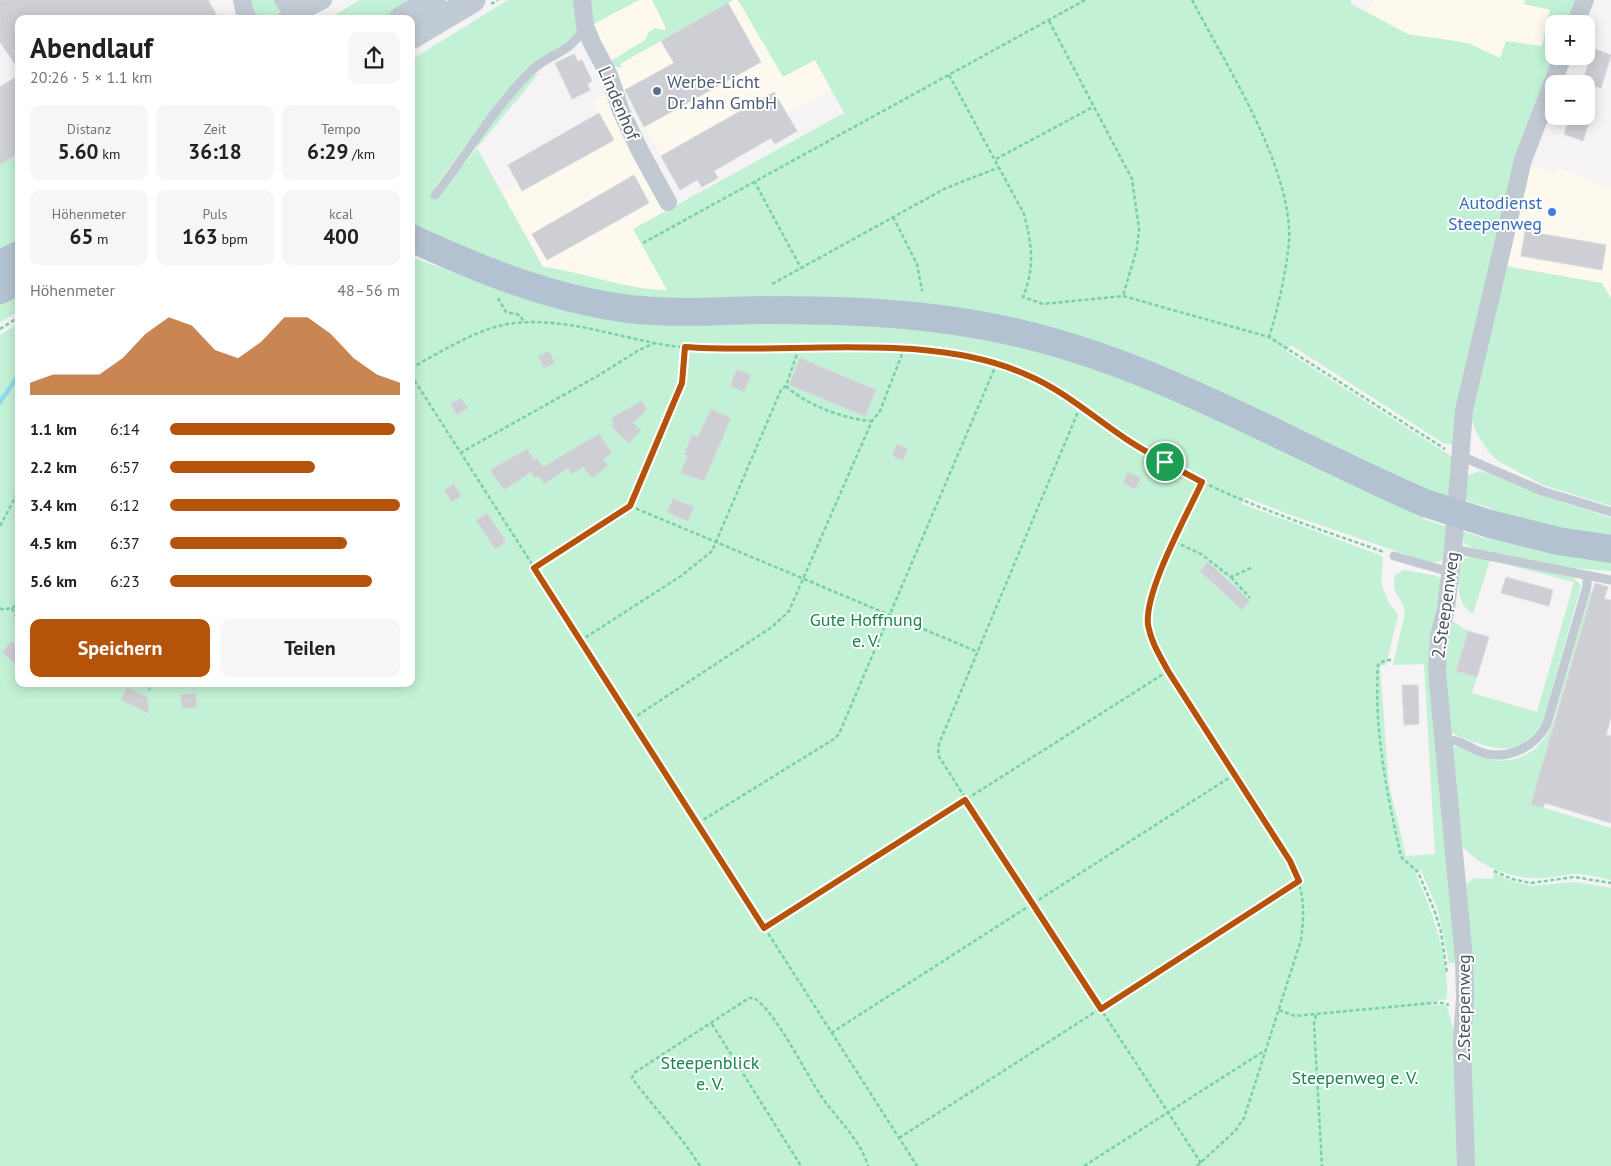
<!DOCTYPE html>
<html lang="de">
<meta charset="utf-8">
<style>
:root{--surface:#fff;--page:#f6f6f6;--text:#202124;--muted:#757577;--accent:#b45309}
body{margin:0;font-family:"PT Sans",sans-serif;background:var(--page);color:var(--text);height:100vh;display:flex;flex-direction:column;font-size:19px;white-space:nowrap}
*{box-sizing:border-box;margin:0}
p{font-size:16px;color:var(--muted)}
.icon{flex:none;width:28px;height:28px;fill:none;stroke:currentColor;stroke-width:2;stroke-linecap:round;stroke-linejoin:round}
.map{position:relative;flex:1;overflow:hidden}
.drawer{position:absolute;left:15px;top:15px;width:400px;height:672px;display:flex;flex-direction:column;background:var(--surface);border-radius:10px;box-shadow:0 2px 12px #0003}
.drawer>*{flex:none}
.controls{position:absolute;left:1545px;top:15px;display:grid;gap:10px}
.controls a{display:grid;place-items:center;width:50px;height:50px;border-radius:10px;background:var(--surface);box-shadow:0 2px 12px #0003;font-size:25px}
.pin{position:absolute;display:grid;place-items:center;width:42px;height:42px;color:#fff;margin:-21px;border:2px solid #fff;border-radius:50%;box-shadow:0 1px 5px #0007}
.round{display:grid;place-items:center;flex:none;width:52px;height:52px;border-radius:10px;background:var(--page)}
.summary{display:flex;align-items:center;justify-content:space-between;height:85px;padding:0 15px}
h1{font-size:28px;font-weight:800;line-height:38px}
.stats{display:grid;grid-template-columns:repeat(3,1fr);gap:8px;height:85px;padding:5px 15px}
.stats div{display:grid;align-content:center;border-radius:10px;background:var(--page);text-align:center}
.stats b{font-size:21px;font-weight:800}
.stats small{font-size:14px;font-weight:400}
.stats p{font-size:14px}
.chart{height:140px;padding:10px 15px}
.chart p{display:flex;justify-content:space-between}
.chart svg{width:100%;height:90px;margin-top:5px;fill:var(--accent);opacity:.7}
.action{display:flex;gap:10px;margin-top:auto;padding:10px 15px}
.action a{flex:1;height:58px;border-radius:10px;background:var(--accent);color:#fff;font-size:20px;font-weight:800;line-height:58px;text-align:center}
.action a+a{background:var(--page);color:var(--text)}
ul{padding:0 15px;list-style:none;font-size:16px}
li{display:grid;grid-template-columns:80px 60px 1fr;align-items:center;height:38px}
li i{height:12px;border-radius:6px;background:var(--accent)}
.map>svg:first-child{display:block}
.commercial{fill:#fdf9ef}
.green{fill:#c3f1d5}
.lines{fill:none;stroke-linecap:round;stroke-linejoin:round}
.stream{stroke:#90daee;stroke-width:4.5}
.building{fill:#cdcfd5;stroke:#d7d9de}
.path{stroke:#7ad0a6;stroke-width:2.5;stroke-dasharray:4 2.5;stroke-linecap:butt}
.lane{stroke:#c1cad2;stroke-width:9}
.street{stroke:#c1cad2;stroke-width:18}
.secondary{stroke:#c1cbd6;stroke-width:25}
.primary{stroke:#b3c2d1;stroke-width:28}
.primary-bridge{stroke:#b3c2d1;stroke-width:28}
.route-casing{stroke:#fff;stroke-width:10}
.route{stroke:#b45309;stroke-width:6}
.service-dot{fill:#5c6f8a;stroke:#fff;stroke-width:2}
.shop-dot{fill:#3f7fe0;stroke:#fff;stroke-width:2}
.labels{text-anchor:middle;dominant-baseline:central;stroke-width:4;stroke-linejoin:round;paint-order:stroke}
.service-label{font-size:18px;fill:#4e5e75;stroke:#fff;text-anchor:start}
.street-label{font-size:18px;fill:#4a5661;stroke:#fff}
.shop-label{font-size:18px;fill:#366cbe;stroke:#fff;text-anchor:end}
.park-label{font-size:18px;fill:#17864f;stroke:#fff}
</style>
<div class="map">
<svg width="1611" height="1166" viewBox="0 0 1611 1166">
<rect width="100%" height="100%" fill="#f5f3f3"/>
<path class="commercial" d="M588,0h150l45,77 32,-18 16,31 -44,25 -4,-7 -113,64 -59,-106 -19,-41z
M1373,0h152l-1,4 26,6 -8,37 -36,-6 -6,17 -32,-15 -60,-9 -42,-22z
M608,93l34,73 24,45 -33,18 35,61h-21l-85,-21 -18,-2 -42,-74 16,-9 -10,-19 91,-52 -6,-11z
M1531,165l22,9 4,-7 54,22v109l-9,-15 -96,-17z"/>
<path class="green" d="M248,0h29l8,8 -7,11h-23z
M360,0h58l-34,19h-56z
M508,0h67c2,10 7,24 1,34 -11,18 -36,20 -49,35 -35,39 -66,82 -97,125l6,5 41,-51c1,-15 42,-58 54,-72l8,-3 -62,75 66,119c42,5 82,23 124,23l-34,-61 211,-116 -29,-53 -32,17 -45,-77h613v4l4,2 53,28 60,9 32,15 6,-17 36,5 8,-36 -26,-6 1,-4h51l-9,24h-13v32l-101,389 -10,-2 -152,-98 -5,6 165,105 3,3 -1,38 -26,-7 -339,-149 -462,-43 -67,-13 -148,-58v-167z
M588,0h51l-47,25z
M652,0h82l-114,64 2,4 -11,-2 -2,-4 36,-22 4,-8 6,-4 9,2 2,-2z
M19,153v94l-19,9v-91z
M411,257l84,30 341,33 146,16 147,41 294,136v6l26,8 -6,33 -12,3 -143,-49 -43,-17 -3,7 138,51 3,3 -2,25 8,20 9,12 -12,50 -6,1 9,119 17,71 29,-2 -11,-190 -31,1 12,-52c-2,-17 -15,-17 -10,-38l9,-5 33,6 5,4 16,383h-9l-11,-52 -17,-41 -6,2c17,40 34,83 32,127l-15,3 1,3h12l2,2 8,27 6,132h-1461v-831l19,-12v361h392z
M1506,266l96,17 9,15v208l-68,-21 -45,-24c-13,-11 -26,-33 -28,-50z
M19,289v22l-19,11v-21z
M1480,471l12,3 51,22 68,22v20l-49,-8 -70,-17 1,-4 -29,-9 3,-24z
M1462,531l25,8 1,-5 123,25v12l-39,-3 -97,-19c-10,-4 -14,-7 -13,-18z
M1469,557l23,1 80,19 9,8 -38,137c-24,34 -42,30 -77,17 -7,-3 -15,-4 -17,-13 -8,-32 -3,-68 -2,-100l5,-5 16,10 -11,40 20,6 -5,16 65,19 37,-130 -84,-22 -17,54c-17,-9 -16,-36 -14,-53z
M1593,590l-62,214 80,24v52c-13,-3 -25,-6 -38,-6 -13,1 -26,5 -39,4 -23,0 -58,-13 -72,-33l-12,-96 4,-3c19,1 29,18 54,14 15,-1 30,-11 38,-24 8,-12 11,-29 15,-43 10,-34 19,-67 29,-100z
M1494,873l17,8 21,5 43,-4 36,6v278h-140l-6,-281 9,-7 19,1z"/>
<g class="lines">
<path class="stream" d="M0,402l19,-27"/>
</g>
<path class="building" d="M0,0h208l11,19h-200v51l-19,-28z
M728,3l33,59 -117,65 -19,-37 49,-27 -13,-22z
M1594,49l17,6 -10,33 -19,-6z
M574,54l4,8 4,-2 10,21 -5,3 3,6 -18,9 -17,-36z
M19,75v78l-19,12v-78z
M774,92l23,39 -22,13 -4,-6 -57,33 4,7 -16,9 -5,-7 -17,10 -19,-34z
M599,113l15,27 -92,51 -14,-26z
M1570,116h21l-8,25 -19,-7z
M634,175l15,28 -102,57 -15,-26z
M1525,231l81,14 -4,25 -81,-14z
M549,351l6,12 -11,5 -6,-12z
M800,358l76,32 -11,26 -76,-31z
M737,369l14,6 -7,17 -14,-6z
M461,398l7,10 -11,7 -6,-11z
M642,401l5,9 -14,13 8,7 -12,13 -18,-17 3,-2 -3,-6z
M711,409l20,9 -27,63 -24,-8 8,-17 -4,-1 8,-20 6,2z
M599,434l13,19 -9,6 5,7 -16,12 -9,-11 -11,7 -4,-6 -24,16 -5,-8 -4,2 -4,-6 -27,18 -14,-20 37,-21 7,11 3,-2 6,9z
M897,444l11,5 -5,11 -11,-4z
M1128,472l13,6 -6,11 -12,-6z
M454,484l7,12 -9,6 -8,-12z
M673,499l21,8 -6,14 -21,-9z
M487,513l19,29 -11,7 -19,-29z
M1208,562l42,39 -8,9 -42,-39z
M1506,577l47,13 -4,16 -48,-13z
M1595,583l13,4 -4,12 7,1v117l-5,18 5,1v87l-66,-20 -2,5 -12,-4z
M1468,631l21,6 -12,40 -21,-6z
M12,641l7,6v20l-17,-15z
M1402,685h16l1,39 -15,1z
M127,688l20,9 2,16 -28,-13z
M195,693l2,14 -14,2 -3,-14z"/>
<g class="lines">
<path class="path" d="M1192,0c34,65 93,156 97,229 2,24 -12,84 -20,108
M491,4l7,-4
M1049,21l83,158 7,50 -2,19 -14,48
M949,75l75,139c8,30 11,54 -1,83l20,7 80,-8 146,41 176,112
M996,159l97,-52
M754,181l47,87
M893,217l24,47 5,27
M643,243l442,-243
M772,284l174,-96 54,-21
M498,298l8,14 14,3 4,7
M0,329l19,-12
M411,368c32,-17 68,-41 104,-45 60,-6 115,20 174,25 113,9 225,-16 335,25 21,8 38,22 57,35 27,19 54,37 83,54 69,39 146,64 220,90
M411,375l506,791
M786,386c20,19 58,33 86,35
M1080,407l-141,337 -1,11 95,150 168,258
M460,453l141,-79 38,-24 16,-7
M630,506l348,146
M0,526l19,-36
M1175,542l26,12 30,23 22,-10
M534,568l96,-62 51,-123 4,-35
M1231,577l19,21
M0,608l4,2 15,-5
M12,608l7,15
M580,641l101,-65 31,-25 69,-161 5,-4 13,-38
M1391,660h-6l-7,5c-4,63 8,125 22,187l2,6 16,14 17,40 6,20 6,41
M144,684l6,6
M632,719l140,-92 17,-16 83,-190 8,-10 24,-62
M698,823l136,-84 5,-5 157,-369
M1494,871l18,8 19,4 43,-6 37,6
M764,928l404,-257
M1279,1010l16,6 137,-13h12l5,2
M1316,1015l-2,9 8,142
M712,1024l89,142
M831,1033l404,-259
M899,1138l400,-257
M700,1166c-20,-32 -46,-58 -68,-88l2,-5 115,-75h5c22,14 51,74 67,98 16,23 39,43 47,70
M1084,1166l177,-113 5,-1
M1197,1166l38,-35 9,-13 57,-178c4,-33 3,-49 -11,-79l-122,-190c-8,-14 -17,-29 -20,-46 -4,-34 39,-110 53,-143"/>
<path class="lane" d="M435,195c32,-40 58,-86 95,-123 20,-20 40,-17 55,-46
M1461,456l81,35 69,21
M1453,549l158,31
M1394,556l56,16
M1444,740c14,-1 21,5 32,10 27,13 58,-1 71,-26l40,-138v-11"/>
<path class="street" d="M242,0l3,13 4,6
M283,0l5,6h21
M582,0l3,26 7,17 17,32 12,36 19,40 28,51
M286,19l37,-19
M1575,24l10,-24
M1466,1166l-4,-126 3,-41 -1,-40 -27,-287 2,-36 7,-27 7,-60 11,-139 59,-250 40,-104"/>
<path class="secondary" d="M401,19l32,-19
M411,37l62,-37"/>
<path class="primary" d="M411,238c69,32 141,61 218,71 44,5 88,2 133,1 75,0 149,2 223,16 159,29 294,114 440,177
M0,264l19,-9
M0,290l19,-10
M1490,524l68,17 53,8"/>
<path class="primary-bridge" d="M1425,503l65,21"/>
</g>
<g class="lines">
<defs>
<path id="route" d="M685,347c107,8 243,-17 342,28 36,15 66,42 99,64 24,16 50,29 76,43 -15,33 -58,109 -54,143 3,17 12,31 20,46l122,190 9,20 -198,128 -136,-209 -201,128 -230,-360 96,-62 52,-123z"/>
</defs>
<use href="#route" class="route-casing"/>
<use href="#route" class="route"/>
</g>
<circle class="service-dot" cx="657" cy="91" r="5"/>
<circle class="shop-dot" cx="1552" cy="212" r="5"/>
<g class="labels">
<g class="service-label">
<text x="667" y="81">Werbe-Licht<tspan x="667" dy="21">Dr. Jahn GmbH</tspan></text>
</g>
<g class="street-label">
<text transform="translate(619 103) rotate(67)">Lindenhof</text>
<text transform="translate(1445 605) rotate(-82)">2.Steepenweg</text>
<text transform="translate(1463 1008) rotate(-90)">2.Steepenweg</text>
</g>
<g class="shop-label">
<text x="1542" y="202">Autodienst<tspan x="1542" dy="21">Steepenweg</tspan></text>
</g>
<g class="park-label">
<text x="866" y="619">Gute Hoffnung<tspan x="866" dy="21">e. V.</tspan></text>
<text x="710" y="1062">Steepenblick<tspan x="710" dy="21">e. V.</tspan></text>
<text x="1355" y="1077">Steepenweg e. V.</text>
</g>
</g>
</svg>
<div class="controls">
<a>+</a>
<a>−</a>
</div>
<div class="pin" style="left:1165px;top:462px;background:#1e9e55"><svg class="icon" aria-label="arrive" viewBox="0 0 24 24"><path d="M6 21V4h12l-3 4 3 4H6"/></svg></div>
<section class="drawer">
<div class="summary"><div><h1>Abendlauf</h1><p>20:26 · 5 × 1.1 km</p></div><a class="round"><svg class="icon" aria-label="share" viewBox="0 0 24 24"><path d="M12 15V3M7 8l5-5 5 5M5 13v7h14v-7"/></svg></a></div>
<div class="stats">
<div><p>Distanz</p><b>5.60<small> km</small></b></div>
<div><p>Zeit</p><b>36:18</b></div>
<div><p>Tempo</p><b>6:29<small> /km</small></b></div>
</div>
<div class="stats">
<div><p>Höhenmeter</p><b>65<small> m</small></b></div>
<div><p>Puls</p><b>163<small> bpm</small></b></div>
<div><p>kcal</p><b>400</b></div>
</div>
<div class="chart"><p><span>Höhenmeter</span>48–56 m</p>
<svg viewBox="0 0 160 44" preserveAspectRatio="none"><path d="M0 44V38L10 34L20 34L30 34L40 26L50 14L60 6L70 10L80 22L90 26L100 18L110 6L120 6L130 14L140 26L150 34L160 38V44z"/></svg>
</div>
<ul>
<li><b>1.1 km</b>6:14<i style="width:98%"></i></li>
<li><b>2.2 km</b>6:57<i style="width:63%"></i></li>
<li><b>3.4 km</b>6:12<i style="width:100%"></i></li>
<li><b>4.5 km</b>6:37<i style="width:77%"></i></li>
<li><b>5.6 km</b>6:23<i style="width:88%"></i></li>
</ul>
<div class="action"><a>Speichern</a><a>Teilen</a></div>
</section>
</div>
